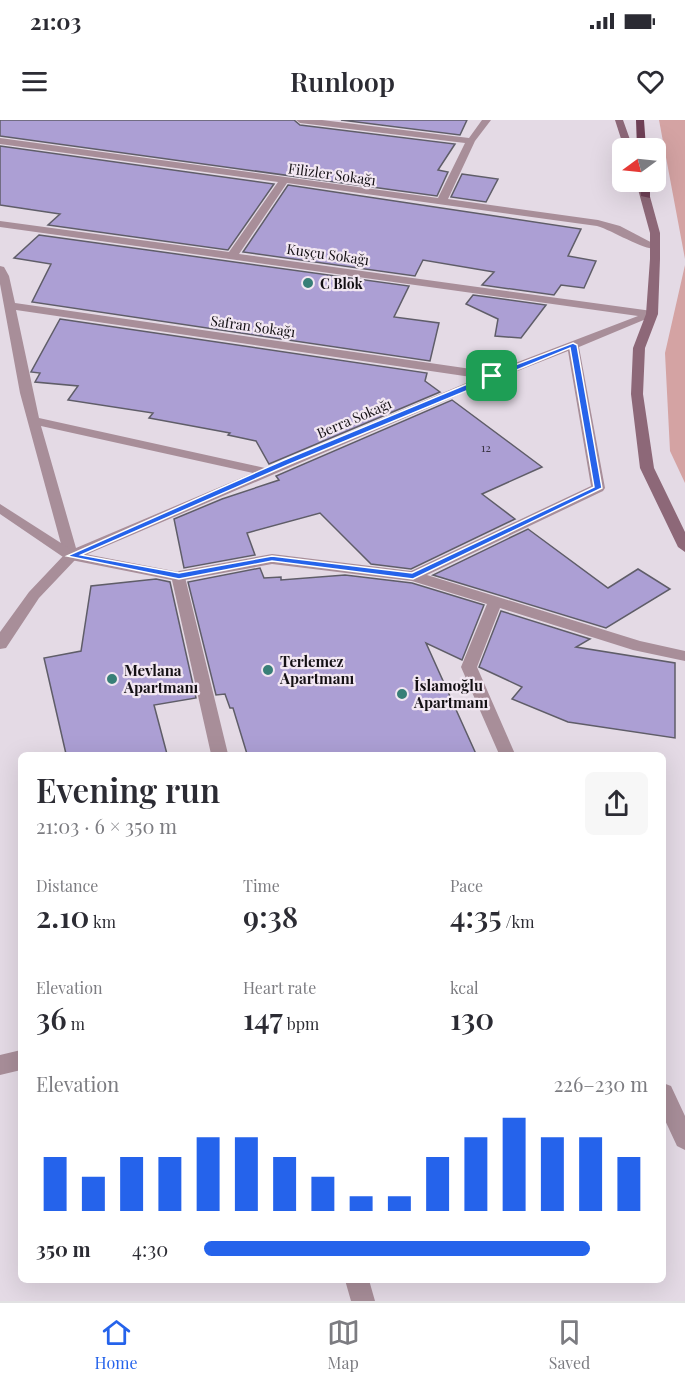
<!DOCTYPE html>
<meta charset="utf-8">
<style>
:root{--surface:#fff;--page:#f7f7f7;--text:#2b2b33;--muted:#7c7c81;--line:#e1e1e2;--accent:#2563eb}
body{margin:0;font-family:"Playfair Display",serif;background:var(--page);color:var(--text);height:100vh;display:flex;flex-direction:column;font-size:22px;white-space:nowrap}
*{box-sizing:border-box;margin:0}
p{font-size:20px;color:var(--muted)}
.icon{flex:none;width:33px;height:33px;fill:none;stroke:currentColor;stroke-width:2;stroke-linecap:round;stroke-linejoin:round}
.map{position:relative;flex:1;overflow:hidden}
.sheet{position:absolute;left:18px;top:632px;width:648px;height:531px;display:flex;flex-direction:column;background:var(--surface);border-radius:9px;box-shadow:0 6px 24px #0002}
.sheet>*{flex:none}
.needle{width:39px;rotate:255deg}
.fabs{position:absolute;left:612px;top:18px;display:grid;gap:12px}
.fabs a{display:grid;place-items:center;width:54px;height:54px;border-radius:9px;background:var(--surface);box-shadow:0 6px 24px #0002;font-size:30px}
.pin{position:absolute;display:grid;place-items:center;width:51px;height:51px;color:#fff;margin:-26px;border-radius:12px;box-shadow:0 3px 9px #0006}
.round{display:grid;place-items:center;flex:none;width:63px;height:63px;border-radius:9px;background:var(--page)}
.head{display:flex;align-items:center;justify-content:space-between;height:102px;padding:0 18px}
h1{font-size:33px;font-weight:600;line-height:45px}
.metrics{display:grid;grid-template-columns:repeat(3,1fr);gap:9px;height:102px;padding:6px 18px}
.metrics div{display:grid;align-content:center}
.metrics b{font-size:30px;font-weight:600}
.metrics small{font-size:16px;font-weight:400}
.metrics p{font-size:16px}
.chart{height:168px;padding:12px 18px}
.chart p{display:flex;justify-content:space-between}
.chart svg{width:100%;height:108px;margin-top:6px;stroke:var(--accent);stroke-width:6}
ul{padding:0 18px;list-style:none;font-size:20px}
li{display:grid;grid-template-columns:96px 72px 1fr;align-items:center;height:45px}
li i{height:15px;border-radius:8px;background:var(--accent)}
.status{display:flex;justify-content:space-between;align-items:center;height:42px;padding:0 30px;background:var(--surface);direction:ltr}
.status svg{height:16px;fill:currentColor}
header{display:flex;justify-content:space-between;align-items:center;height:78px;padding:0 18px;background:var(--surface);font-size:27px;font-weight:600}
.tab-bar{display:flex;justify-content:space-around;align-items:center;height:84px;border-top:2px solid var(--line);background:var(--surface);font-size:16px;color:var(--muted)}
.tab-bar a{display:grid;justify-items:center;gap:3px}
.tab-bar .selected{color:var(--accent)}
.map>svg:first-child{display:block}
.green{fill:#d4a3a3}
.building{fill:#ac9fd4;stroke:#5f5d68;stroke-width:1.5}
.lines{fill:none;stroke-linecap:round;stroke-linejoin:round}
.minor{fill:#a88e99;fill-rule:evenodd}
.tertiary{fill:#a88e99;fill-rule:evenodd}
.secondary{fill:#8d6878;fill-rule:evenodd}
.trunk{fill:#6f4056;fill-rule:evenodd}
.route{fill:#2563eb;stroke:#fff;stroke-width:1.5;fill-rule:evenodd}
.poi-dot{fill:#387f77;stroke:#f2e7f2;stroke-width:2}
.labels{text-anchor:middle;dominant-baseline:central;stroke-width:4.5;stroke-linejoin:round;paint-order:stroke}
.number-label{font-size:12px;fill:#3a3444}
.far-street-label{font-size:14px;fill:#141014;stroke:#f2e7f2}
.far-poi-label{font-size:14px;font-weight:bold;fill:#141014;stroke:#f2e7f2;text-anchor:start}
.poi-label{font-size:15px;font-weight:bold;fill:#141014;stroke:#f2e7f2;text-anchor:start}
</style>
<div class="status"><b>21:03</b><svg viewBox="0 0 49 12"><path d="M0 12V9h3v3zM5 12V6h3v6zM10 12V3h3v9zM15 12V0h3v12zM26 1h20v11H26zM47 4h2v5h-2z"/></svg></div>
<header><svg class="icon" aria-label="menu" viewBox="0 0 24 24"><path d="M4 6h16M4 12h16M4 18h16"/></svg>Runloop<svg class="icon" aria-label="heart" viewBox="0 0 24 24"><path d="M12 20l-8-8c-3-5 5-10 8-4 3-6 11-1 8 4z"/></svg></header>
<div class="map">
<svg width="685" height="1181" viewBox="0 0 685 1181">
<rect width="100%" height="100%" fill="#e4dae5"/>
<path class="green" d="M659,0h26v139z
M685,145v218l-15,-32 -5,-98z"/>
<path class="building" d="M0,0h294l6,5 155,19 -17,26 10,2 -11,24 -437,-60z
M341,0h126l-7,15z
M0,26l274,38 -46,66 -180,-25 12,-11 -60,-9z
M462,54l36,5 -12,23 -35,-5z
M288,65l293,44 -13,27 28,5 -12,27 -23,-3 -7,10 -72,-10 12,-13 -71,-12 -8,16 -172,-24z
M39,115l370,51 -15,31 45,6 -9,38 -398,-59 19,-38 -37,-6z
M473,175l73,10 -25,33 -26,-2 3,-17 -32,-15z
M60,199l367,54 -2,8 15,11 -171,72 -13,-23 -28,-6 2,-2 -81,-15 4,-5 -85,-13 10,-14 -43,-4 5,-9 -9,-1z
M452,280l90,67 -60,27 33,25 -104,50 -40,-5 -51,-51 -73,20 8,22 -71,13 -10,-49 48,-20 57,-19 -3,-4z
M528,409l80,59 30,-19 32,20 -64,39 -173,-53z
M260,448l4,10 17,-1v3l64,-5 67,8 72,22 -22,55 -36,-17 50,111h-229l-14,-46h-3l-5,-14 -9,1 -28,-113z
M156,459l14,3 26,116 -42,7 13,49h-101l-22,-96 37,-7 10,-65z
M501,491l89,28 -14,8 99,16v75l-107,-16 -56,-23 10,-12 -43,-20z"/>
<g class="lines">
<path class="minor" d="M296,0h26l147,18 13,-18h9l-16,21 -27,58 150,21 22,6 40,21 -1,2c-15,2 -45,-18 -62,-23l-310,-43 -48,71 413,57 6,3 -79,33 26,141 -2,3 -176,84 213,66 45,10v10l-52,-11 -133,-42 -23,59 38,87h-16l-38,-87 26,-63 -75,-23 -140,-17 -93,17 -7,-5 7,-5 93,-17 139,17 180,-85 -23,-135 -91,36 -401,172 -37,39 -33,50 -6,1v-17l29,-40 35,-37 -44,-162 -20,-109v-18l4,1 5,9 6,27 477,69 146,-56 -638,-89v-6l229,31 49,-70 -278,-38v-6l438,60 27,-55 -165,-20zM16,190l462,68 -213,90 -226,-50zM41,306l212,47 -177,75z
M663,963l8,3 14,30v34l-8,-4 -14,-30z"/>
<path class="tertiary" d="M0,384l75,48 109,21 44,181h-17l-39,-174 -106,-21 -66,-45z
M21,930v20l-21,5v-20z
M345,1160h24l6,21h-24z"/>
<path class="secondary" d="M615,0h8l10,28h-9z
M636,62h10l14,51v26l-2,55 -13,34 -2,46 11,74 31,64v20l-7,-5 -38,-79 -9,-74 2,-46 13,-34 4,-55v-26z"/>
<path class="trunk" d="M636,0h8l2,28h-9z
M640,62h10v16l-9,-2z"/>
</g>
<path class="route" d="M573,223l4,2 25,143 -189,91 -141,-18 -93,18 -112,-23 217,-96 205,-85zM570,228l24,139 -182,86 -140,-17 -93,17 -98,-18 209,-91z"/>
<g class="poi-dot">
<circle cx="308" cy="163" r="6"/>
<circle cx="268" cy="550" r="6"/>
<circle cx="112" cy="559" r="6"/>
<circle cx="402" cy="574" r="6"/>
</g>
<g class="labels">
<g class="number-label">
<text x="486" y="327">12</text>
</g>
<g class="far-street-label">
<text transform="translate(332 54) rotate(8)">Filizler Sokağı</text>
<text transform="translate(328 134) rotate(8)">Kuşçu Sokağı</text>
<text transform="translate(253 206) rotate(8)">Safran Sokağı</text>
<text transform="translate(354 298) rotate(-23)">Berra Sokağı</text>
</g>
<g class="far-poi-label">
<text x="320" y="163">C Blok</text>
</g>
<g class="poi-label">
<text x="280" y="541">Terlemez<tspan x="280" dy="17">Apartmanı</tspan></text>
<text x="124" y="550">Mevlana<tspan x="124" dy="17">Apartmanı</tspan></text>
<text x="414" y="565">İslamoğlu<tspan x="414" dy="17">Apartmanı</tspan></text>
</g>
</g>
</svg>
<div class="fabs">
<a><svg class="needle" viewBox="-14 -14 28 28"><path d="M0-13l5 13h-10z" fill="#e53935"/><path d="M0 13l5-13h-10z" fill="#7c7c81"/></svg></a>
</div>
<div class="pin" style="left:492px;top:256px;background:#1e9e55"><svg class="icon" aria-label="arrive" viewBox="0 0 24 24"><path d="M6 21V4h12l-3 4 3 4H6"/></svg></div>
<section class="sheet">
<div class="head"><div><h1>Evening run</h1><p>21:03 · 6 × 350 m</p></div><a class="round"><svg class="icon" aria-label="share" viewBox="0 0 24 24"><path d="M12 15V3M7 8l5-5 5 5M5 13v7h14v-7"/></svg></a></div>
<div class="metrics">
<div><p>Distance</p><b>2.10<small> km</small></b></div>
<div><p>Time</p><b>9:38</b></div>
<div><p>Pace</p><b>4:35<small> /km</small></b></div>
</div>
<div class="metrics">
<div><p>Elevation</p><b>36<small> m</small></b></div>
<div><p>Heart rate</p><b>147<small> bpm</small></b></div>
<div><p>kcal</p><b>130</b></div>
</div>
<div class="chart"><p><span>Elevation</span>226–230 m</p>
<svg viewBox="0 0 160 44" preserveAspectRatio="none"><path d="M5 44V22M15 44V30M25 44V22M35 44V22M45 44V14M55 44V14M65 44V22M75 44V30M85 44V38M95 44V38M105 44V22M115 44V14M125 44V6M135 44V14M145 44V14M155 44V22"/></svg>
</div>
<ul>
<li><b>350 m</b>4:30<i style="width:87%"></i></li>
</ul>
</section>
</div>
<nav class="tab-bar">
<a class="selected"><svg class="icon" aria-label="home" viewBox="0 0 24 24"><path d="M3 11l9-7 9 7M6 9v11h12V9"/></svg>Home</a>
<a><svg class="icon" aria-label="map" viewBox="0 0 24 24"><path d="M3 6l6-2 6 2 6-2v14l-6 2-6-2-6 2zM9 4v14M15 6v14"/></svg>Map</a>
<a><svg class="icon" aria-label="saved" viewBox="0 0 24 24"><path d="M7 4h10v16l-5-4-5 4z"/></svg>Saved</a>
</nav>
